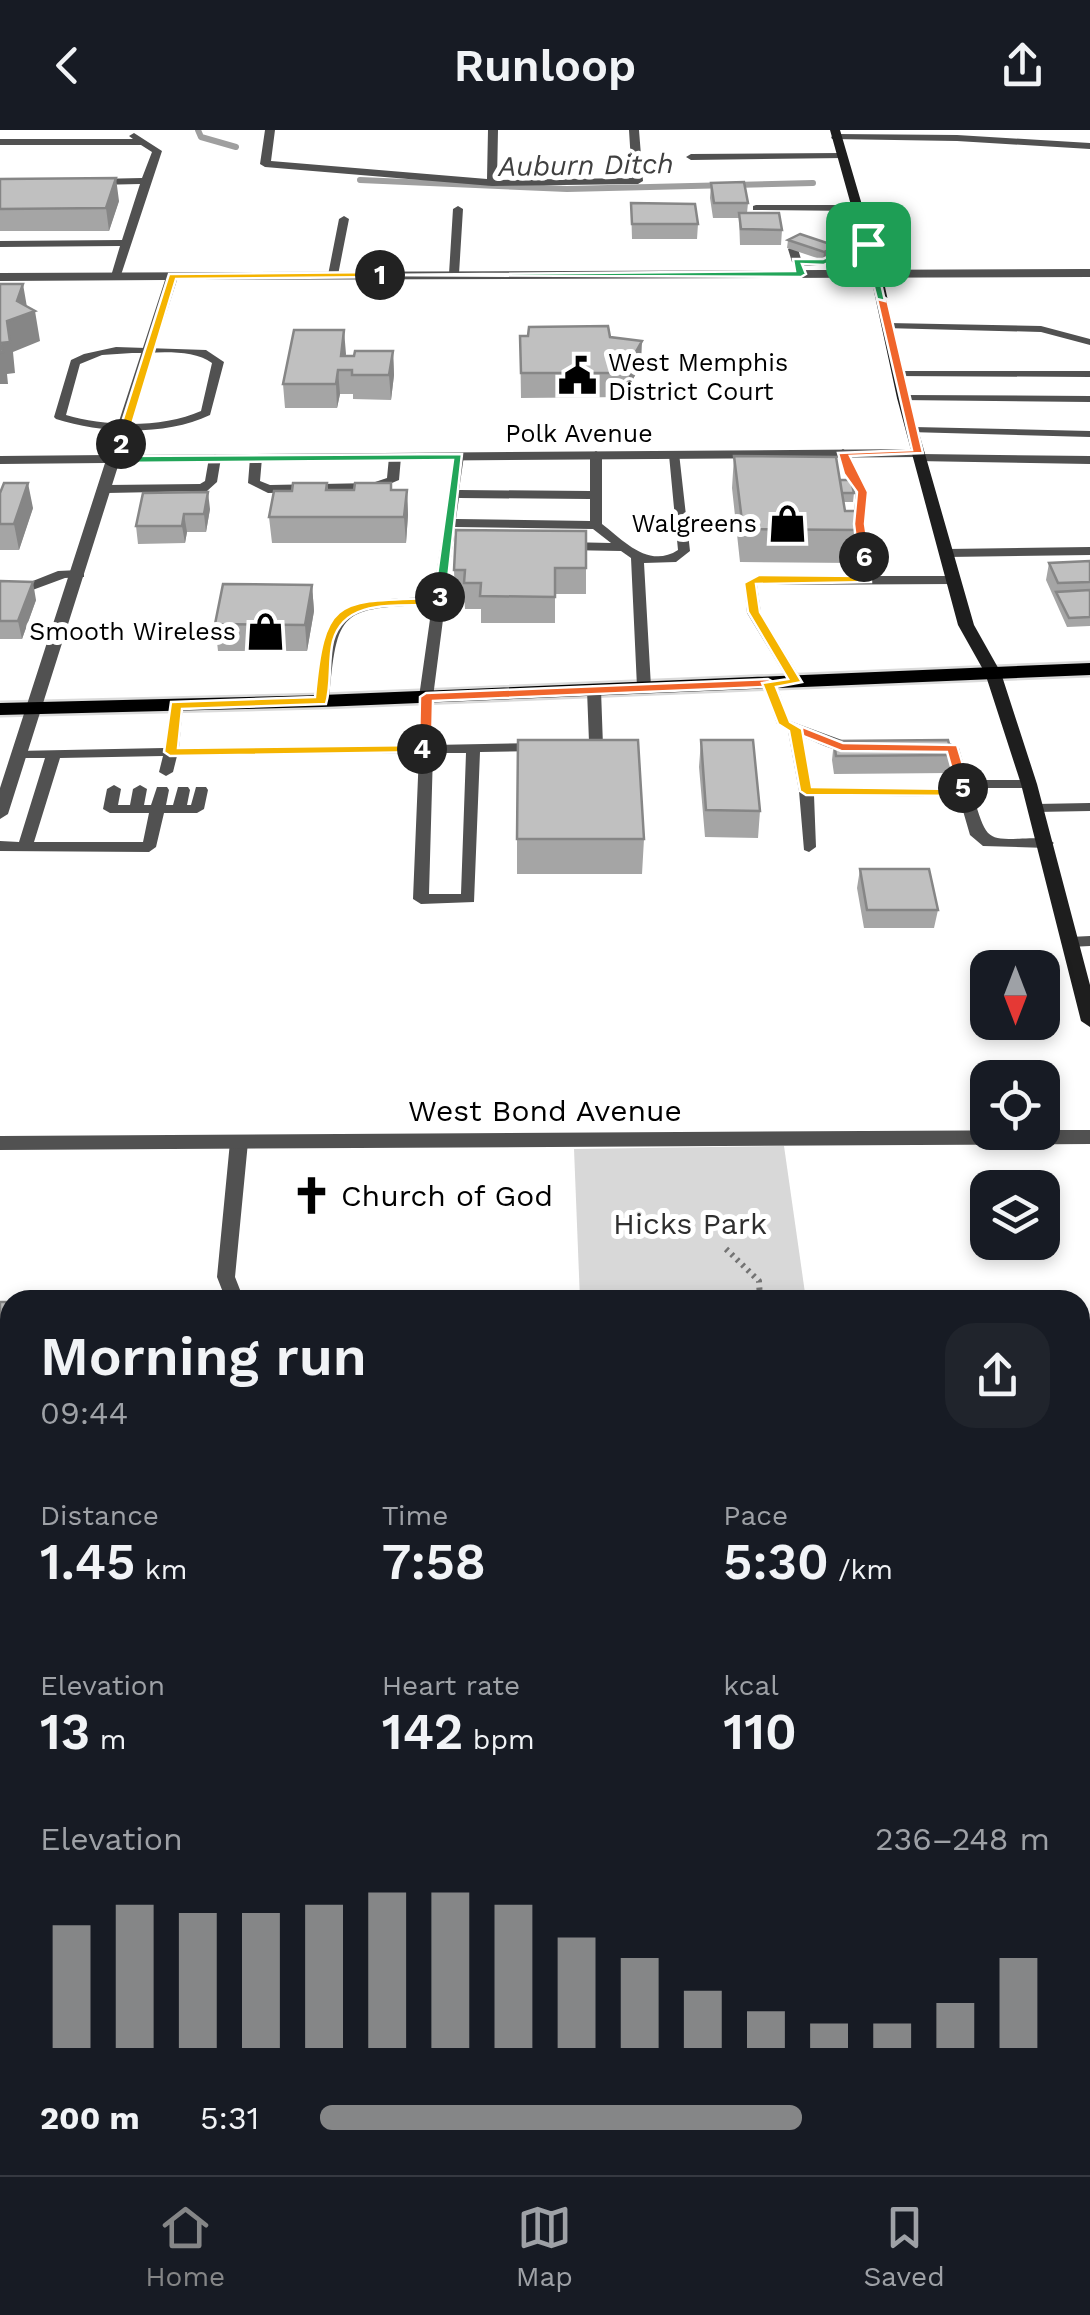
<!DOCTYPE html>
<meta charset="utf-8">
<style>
:root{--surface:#171b24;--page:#20242c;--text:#f1f3f6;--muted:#9ea1a6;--line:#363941;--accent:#858687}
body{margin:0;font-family:"Work Sans",sans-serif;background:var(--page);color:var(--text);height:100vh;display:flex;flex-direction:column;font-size:38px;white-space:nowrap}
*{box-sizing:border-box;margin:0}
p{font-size:32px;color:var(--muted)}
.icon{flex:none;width:55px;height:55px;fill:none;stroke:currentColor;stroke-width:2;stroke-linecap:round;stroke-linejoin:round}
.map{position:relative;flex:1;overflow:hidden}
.details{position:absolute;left:0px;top:1160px;width:1090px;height:885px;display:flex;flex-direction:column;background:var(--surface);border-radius:30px 30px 0 0;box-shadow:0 5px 15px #0003}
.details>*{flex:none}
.needle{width:65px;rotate:180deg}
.buttons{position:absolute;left:970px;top:820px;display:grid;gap:20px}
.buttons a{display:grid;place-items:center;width:90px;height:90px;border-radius:20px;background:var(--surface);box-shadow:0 5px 15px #0003;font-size:50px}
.pin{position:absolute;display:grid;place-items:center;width:85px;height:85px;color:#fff;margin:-42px;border-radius:20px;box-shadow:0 5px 15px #0006}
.km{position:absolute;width:50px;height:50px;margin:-25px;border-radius:50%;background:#222;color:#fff;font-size:28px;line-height:50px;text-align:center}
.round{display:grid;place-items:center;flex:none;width:105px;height:105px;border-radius:30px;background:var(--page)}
.overview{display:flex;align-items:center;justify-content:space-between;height:170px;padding:0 40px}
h1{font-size:55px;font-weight:600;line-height:75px}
.metrics{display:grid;grid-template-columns:repeat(3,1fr);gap:15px;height:170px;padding:10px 40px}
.metrics div{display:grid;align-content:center}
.metrics b{font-size:50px;font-weight:600}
.metrics small{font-size:28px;font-weight:400}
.metrics p{font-size:28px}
.chart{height:280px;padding:20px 40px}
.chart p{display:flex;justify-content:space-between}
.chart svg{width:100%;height:180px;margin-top:10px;stroke:var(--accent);stroke-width:6}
ul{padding:0 40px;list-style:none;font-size:32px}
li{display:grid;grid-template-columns:160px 120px 1fr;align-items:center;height:75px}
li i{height:25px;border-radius:12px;background:var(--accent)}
header{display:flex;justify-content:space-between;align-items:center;height:130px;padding:0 40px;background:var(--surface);font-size:45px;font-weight:600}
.menu{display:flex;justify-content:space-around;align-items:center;height:140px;border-top:2px solid var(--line);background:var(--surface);font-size:28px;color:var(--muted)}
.menu a{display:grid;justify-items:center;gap:5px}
.menu .selected{color:var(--accent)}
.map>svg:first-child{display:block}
.green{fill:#d8d8d8}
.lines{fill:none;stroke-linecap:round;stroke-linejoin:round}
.stream{stroke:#9f9f9f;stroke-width:6}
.primary-casing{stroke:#dbdbdb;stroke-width:5}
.path{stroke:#737373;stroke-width:6;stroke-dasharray:2.5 5;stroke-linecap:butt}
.lane{fill:#515151;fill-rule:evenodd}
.street{fill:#515151;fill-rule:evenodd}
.secondary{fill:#1e1e1e;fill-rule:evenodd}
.primary{fill:#000;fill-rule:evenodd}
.wall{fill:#a5a5a5}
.shaded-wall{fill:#868686}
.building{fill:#c0c0c0;stroke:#868686;stroke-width:2.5}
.split-1{fill:#22a559;stroke:#fff;stroke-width:2.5}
.split-2{fill:#f5b400;stroke:#fff;stroke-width:2.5}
.split-3{fill:#22a559;stroke:#fff;stroke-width:2.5}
.split-4{fill:#f5b400;stroke:#fff;stroke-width:2.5}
.split-5{fill:#f0652b;stroke:#fff;stroke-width:2.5}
.split-6{fill:#f5b400;stroke:#fff;stroke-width:2.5}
.split-7{fill:#f0652b;stroke:#fff;stroke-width:2.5}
.split-8{fill:#22a559;stroke:#fff;stroke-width:2.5}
.labels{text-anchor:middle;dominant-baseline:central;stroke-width:10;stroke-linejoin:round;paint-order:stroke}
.far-poi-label{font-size:25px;fill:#000;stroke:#fff;text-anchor:end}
.far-street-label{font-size:25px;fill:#000;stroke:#fff}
.far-water-label{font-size:28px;font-style:italic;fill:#404040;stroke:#fff}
.street-label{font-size:30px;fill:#000;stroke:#fff}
.poi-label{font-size:30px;fill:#000;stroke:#fff;text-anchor:start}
.park-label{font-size:30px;fill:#2f2f2f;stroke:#fff}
</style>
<header><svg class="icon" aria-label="back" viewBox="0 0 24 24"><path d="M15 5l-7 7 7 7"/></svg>Runloop<svg class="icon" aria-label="share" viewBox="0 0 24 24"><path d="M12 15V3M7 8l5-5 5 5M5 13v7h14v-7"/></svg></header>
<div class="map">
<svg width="1090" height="2045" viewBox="0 0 1090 2045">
<rect width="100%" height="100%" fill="#fff"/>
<path class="green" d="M784,1016l22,154h-226l-6,-151z"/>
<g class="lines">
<path class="stream" d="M198,0l3,7 35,10
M360,50l207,9 246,-6"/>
<defs>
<path id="primary" d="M1090,533v12l-768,32 -322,8v-12l322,-8z"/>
</defs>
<use href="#primary" class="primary-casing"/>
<path class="path" d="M726,1119l33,32 1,19"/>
<path class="lane" d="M134,3l28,18 -42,127 -9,-2 9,-30 -120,1v-6l122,-1 18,-56 -44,1 -5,-3 5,-3 46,-1 10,-26 -11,-7h-141v-6h133l-4,-3z
M842,23l3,1v4l-154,2 -5,-3 5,-3z
M756,75h101l5,3 -5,3 -104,-1v-4z
M458,76l5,3 -4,65 -5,3 -5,-3 4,-65z
M344,86l5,3 -11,56 -5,3 -5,-3 11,-56z
M863,96l4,1v4l-29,1 5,25c-16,8 -35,13 -51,5l-4,-13 5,-3 5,3 3,10h21l11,-5 -2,-6 -7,2 -5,-3 11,-5 -2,-15z
M888,193l153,3 49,13v6l-49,-13 -157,-4v-4z
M116,217l90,3 18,12 -14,53c-44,21 -108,19 -154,4l-2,-2 17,-57 13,-6zM132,223c24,0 60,-5 80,10l-11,48c-37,17 -96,16 -135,4l14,-51 22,-9z
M898,241h192v6l-196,-1v-4z
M903,265l187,1v6l-191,-2 -2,-2z
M913,297l177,4v6l-181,-5v-4z
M843,319l6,4 19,39 -3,32 8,52h82l6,4 -6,4 -198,1 4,28 42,69 -7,4 -7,-4 -42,-69 -3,-30 15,-8 101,1 -7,-52 3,-32 -19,-39z
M596,321l6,4v69c22,17 47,45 76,26l-9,-95 10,-2 11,98 -14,11 -32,1 7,124 -7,4 -7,-4 -6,-129 -10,-7 -56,-1 -6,-4 6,-4 46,1 -18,-14 -138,-2 -22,170v48l108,-2 7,4 -7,4 -61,1 -6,150 -53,2 -8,-5 6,-146 -242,3 -4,16 -7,4 -7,-4 4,-16 -103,2 -26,84h109l6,-29h-39l-7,-4 4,-20 7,-4 7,4 -3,16h12l3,-16 7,-4 7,4 -3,16h7l6,-18h10l2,3 -3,15h7l5,-18h10l2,3 -3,15h4l5,-18h10l2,3 -4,19 -7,4h-33l-8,34 -7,5 -149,-1v-10l19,1 26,-84h-24l-7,-4 2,-3 148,-3 7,-46 5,-1 7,4 -4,43 240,-3v-48l13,-92c-92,3 -95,4 -103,96l-7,4 -7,-4c10,-98 22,-101 118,-104l21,-143 10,2 -5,34 131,1v-36zM459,368l131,1v22l-134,-2zM433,623h33l-5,141h-32z
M395,323l6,4 -2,23 -26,11 -105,2 -20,-10 2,-25 6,-4 6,4 -2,23 10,4 102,-2 15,-5 2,-21z
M215,324l6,4 -4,24 -10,9 -100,2 -6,-4 6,-4 93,-1 5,-3 4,-23z
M920,324l170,2v8l-174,-3v-6z
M1090,417v8l-143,2 -6,-4 6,-4z
M79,440l5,1v6l-19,1 -65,24v-8l58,-23z
M769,549l7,4 14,38 71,26c-18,11 -39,-3 -58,-10l9,50 144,2 -10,-38 -21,-3 -2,-3c8,-7 28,-4 36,3l9,32h61l7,4 -7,4h-58c18,62 14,50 76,50l7,5 -7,5 -64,-2 -13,-11 -11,-38 -145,-2 2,52 -7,5 -5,-2 -5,-59 -11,-60 -11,-7 -15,-41z
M594,556l7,4 2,56c-6,7 -22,7 -28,0l2,-3 12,-1 -2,-52z
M1090,673v8l-54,1 -7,-4 7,-4z
M1090,806v10l-20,1 -8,-5 8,-5z
M239,1006l9,6 -13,135 9,23h-18l-9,-23 13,-135z"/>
<path class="street" d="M265,0h10l-4,31 216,18 1,-49h10l-1,50 135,-2 -3,-48h10l4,51 -5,3 -146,2 -227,-19 -5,-3z
M836,4l121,1 133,8v6l-133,-8 -125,-2 -1,-2z
M1090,139v8l-913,3 -56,175 797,-6 7,4 -7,4 -799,6 -111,351 -8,5v-31l105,-325 -105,1v-8l108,-1 57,-175 -165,1v-8z
M1042,1000h48v14l-1090,6v-14z
M1080,1556h10v22h-10z
M0,1567h10v22h-10z"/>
<path class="secondary" d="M830,0h10l42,143 27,125 65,227 27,48 36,111 53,201v42l-9,-6 -60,-237 -36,-111 -27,-48 -61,-227 -27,-125z"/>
<use href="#primary" class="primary"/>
</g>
<path class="wall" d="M0,49l119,22 -10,30h-109z
M711,53l37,20 -1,10 35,17 -1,15h-41l-1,-27h-26l-3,-20z
M631,73l67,21 -1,15h-65z
M788,110l47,14 -12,6 -36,-12z
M520,206l90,1 31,28 -12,21v11l-108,1z
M393,221l1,24 -3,25 -38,-1v-5h-13l-3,14h-52l-2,-24 62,-28z
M734,326l106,24 14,13 -1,9h-9l1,9 13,19 -3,33 -115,-1 -8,-74z
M327,353l1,7h79l1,25 -2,28h-134l-3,-26 23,-26z
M0,363l33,15 -14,42h-19z
M210,379l-4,23h-19l-2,11 -47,1 -2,-18z
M456,400l130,38v26h-31v29h-74v-14h-16l-1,-13h-9l-1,-26z
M1090,431v65l-23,1 -21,-47 3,-17z
M0,451l36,19 -14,39h-22z
M312,455l2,26 -7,40h-89l-3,-27z
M701,610l59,71 -2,27 -53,-1 -6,-70z
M834,611l118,14 -3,18 -115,1 -2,-14z
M517,709h127l-2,35h-125z
M860,739l78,41 -4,18h-70l-7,-40z
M0,1172h10v77h-10z
M1090,1247v150h-10v-149z"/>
<path class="shaded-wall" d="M116,48l3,23 -10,30 -3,-23z
M836,116l-1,8 -12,6 1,-8z
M23,154l5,29 7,-2 5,30 -27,11 2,21 -8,1 1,10h-8v-31l7,-32z
M344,200l2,24 -2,16 -3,-14z
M642,211l-1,24 -12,21v-22z
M393,221l1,24 -3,25 -2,-25z
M338,240l2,24 -3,14 -1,-24z
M28,353l5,25 -14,42 -5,-26z
M407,360l1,25 -2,28 -2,-26z
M208,362l2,17 -4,23 -2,-18z
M184,384l3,18 -2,11 -3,-17z
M33,452l3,18 -14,39 -4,-18z
M312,455l2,26 -7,40 -2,-26z"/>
<path class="building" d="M116,48l-10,30 -106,1v-30z
M744,52l4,21h-34l-3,-20z
M631,73l64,1 3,20h-66z
M739,83h40l3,17 -41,-1z
M800,104l36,12 -12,6 -36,-12z
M0,154h23l-6,17 18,10 -28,10 3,21 -9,1 2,9 -3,1z
M608,196l2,11 32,4 -13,23v9h-108l-1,-37h8l1,-9z
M294,200h50l-3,26h13l1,-5h38l-4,24h-37v-5h-14l-2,14h-53z
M734,326l102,1 9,54h10l3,19 -115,-1z
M840,350h11l3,13h-12z
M4,353h24l-14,41h-14v-31z
M293,353h34l-1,7h28l1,-7h36v7h16l-3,27h-135l5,-26h18z
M208,362l-4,22h-20l-2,12h-46l7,-33z
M456,400l130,1v37h-31v29l-75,-1 1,-13h-17l1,-13h-11z
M1090,431v21l-32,1 -9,-20z
M0,451l33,1 -15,39h-18z
M223,454l89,1 -7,40 -90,-1z
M1090,460v27l-21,1 -13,-26z
M518,610h120l6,99h-127z
M701,610h52l7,71 -54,-1z
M948,610l4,15 -116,1 -2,-15z
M860,739h69l9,41h-71z
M0,1172h10v49h-10z
M1090,1247v115h-10v-114z"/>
<path class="split-1" d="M835,111l37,3 -31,3 1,10 -18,8 -22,-1 4,10 -5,3 -425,-2 419,-4 -2,-12h30l11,-5 -4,-10z"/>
<path class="split-2" d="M380,142l4,5 -208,2 -50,165 -5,3 -6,-3 54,-170z"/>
<path class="split-3" d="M117,311l9,3 -4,12 340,-2 -16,143 -6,3 -6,-3 19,-137 -337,3 -6,-3z"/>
<path class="split-4" d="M440,463l6,4 -2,7c-38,5 -98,-10 -111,37 -5,20 -1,43 -7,63l-144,5 -4,39 244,-3 4,1v6l-256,4 -6,-4 7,-50 144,-5c9,-101 22,-96 119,-99z"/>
<path class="split-5" d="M768,549l7,4 15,39 53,21 114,2 13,43 -7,4 -6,-4 -10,-36 -106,-1 -61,-24 -16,-40 -331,14 -1,48 -10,4 -7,-4 4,-3 1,-49 6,-4z"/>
<path class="split-6" d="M860,424l10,3 1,25 -115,2 4,28 42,70 -26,5 14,35 12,7 10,58 145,2 6,-5 7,4v8l-164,-1 -6,-4 -11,-60 -11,-7 -16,-41 26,-4 -40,-67 -4,-29 15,-8 102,1z"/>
<path class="split-7" d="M882,166l5,3 36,154 -73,3 18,36 -3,32 5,33 -6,3 -6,-3 -4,-33 3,-32 -13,-18 -6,-21 74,-3 -35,-151z"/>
<path class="split-8" d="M868,112l4,2 13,57 -8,-2 -14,-55z"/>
<defs>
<symbol id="civic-bare" viewBox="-9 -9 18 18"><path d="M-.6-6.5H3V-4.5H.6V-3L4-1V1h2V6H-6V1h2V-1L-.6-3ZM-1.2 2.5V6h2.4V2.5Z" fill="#000" stroke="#fff" stroke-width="2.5" paint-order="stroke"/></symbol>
<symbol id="shop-bare" viewBox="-9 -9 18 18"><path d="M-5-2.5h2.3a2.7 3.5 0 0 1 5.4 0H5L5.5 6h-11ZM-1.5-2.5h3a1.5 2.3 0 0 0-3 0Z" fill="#000" stroke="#fff" stroke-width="2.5" paint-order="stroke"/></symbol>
<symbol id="church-bare" viewBox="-9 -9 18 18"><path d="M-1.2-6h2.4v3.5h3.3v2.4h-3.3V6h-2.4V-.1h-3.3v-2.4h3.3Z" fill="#000" stroke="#fff" stroke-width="2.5" paint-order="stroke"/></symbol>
</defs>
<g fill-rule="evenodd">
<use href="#civic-bare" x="550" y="218" width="55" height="55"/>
<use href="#shop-bare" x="760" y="366" width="55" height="55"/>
<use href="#shop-bare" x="238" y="474" width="55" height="55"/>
<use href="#church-bare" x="284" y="1038" width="55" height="55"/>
</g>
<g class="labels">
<g class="far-poi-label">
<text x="608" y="232" text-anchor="start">West Memphis<tspan x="608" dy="29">District Court</tspan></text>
<text x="757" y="393">Walgreens</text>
<text x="236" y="501">Smooth Wireless</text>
</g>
<g class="far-street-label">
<text x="579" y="303">Polk Avenue</text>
</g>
<g class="far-water-label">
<text transform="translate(586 35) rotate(-1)">Auburn Ditch</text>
</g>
<g class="street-label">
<text x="545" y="980">West Bond Avenue</text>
</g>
<g class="poi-label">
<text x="341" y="1065">Church of God</text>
</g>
<g class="park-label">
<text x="690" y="1093">Hicks Park</text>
</g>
</g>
</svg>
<div class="buttons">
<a><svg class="needle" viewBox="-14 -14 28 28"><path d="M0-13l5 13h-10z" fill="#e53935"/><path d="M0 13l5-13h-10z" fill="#9ea1a6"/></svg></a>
<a><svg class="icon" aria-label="locate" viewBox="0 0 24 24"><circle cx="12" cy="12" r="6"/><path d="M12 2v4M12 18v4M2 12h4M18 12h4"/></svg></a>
<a><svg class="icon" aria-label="layers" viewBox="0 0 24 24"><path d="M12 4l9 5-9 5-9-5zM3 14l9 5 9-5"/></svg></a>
</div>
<div class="pin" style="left:868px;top:114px;background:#1e9e55"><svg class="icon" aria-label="arrive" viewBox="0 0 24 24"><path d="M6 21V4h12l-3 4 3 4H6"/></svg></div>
<b class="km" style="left:380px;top:145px">1</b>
<b class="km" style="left:121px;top:314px">2</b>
<b class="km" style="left:440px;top:467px">3</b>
<b class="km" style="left:422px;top:619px">4</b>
<b class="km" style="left:963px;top:658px">5</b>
<b class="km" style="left:864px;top:427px">6</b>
<section class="details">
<div class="overview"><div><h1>Morning run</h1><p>09:44</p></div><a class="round"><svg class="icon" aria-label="share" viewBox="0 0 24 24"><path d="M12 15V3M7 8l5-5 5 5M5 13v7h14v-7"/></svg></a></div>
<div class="metrics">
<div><p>Distance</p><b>1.45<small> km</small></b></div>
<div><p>Time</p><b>7:58</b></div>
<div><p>Pace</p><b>5:30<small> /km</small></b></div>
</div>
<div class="metrics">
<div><p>Elevation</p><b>13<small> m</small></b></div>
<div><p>Heart rate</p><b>142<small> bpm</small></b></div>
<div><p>kcal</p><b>110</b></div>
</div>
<div class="chart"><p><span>Elevation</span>236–248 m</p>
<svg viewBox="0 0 160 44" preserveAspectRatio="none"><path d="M5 44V14M15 44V9M25 44V11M35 44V11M45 44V9M55 44V6M65 44V6M75 44V9M85 44V17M95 44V22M105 44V30M115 44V35M125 44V38M135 44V38M145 44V33M155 44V22"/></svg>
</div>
<ul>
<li><b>200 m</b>5:31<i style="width:66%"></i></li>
</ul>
</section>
</div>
<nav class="menu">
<a class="selected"><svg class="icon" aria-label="home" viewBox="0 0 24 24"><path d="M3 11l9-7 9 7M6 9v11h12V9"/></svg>Home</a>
<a><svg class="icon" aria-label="map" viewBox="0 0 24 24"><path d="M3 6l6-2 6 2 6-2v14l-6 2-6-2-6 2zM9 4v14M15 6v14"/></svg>Map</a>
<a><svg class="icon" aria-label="saved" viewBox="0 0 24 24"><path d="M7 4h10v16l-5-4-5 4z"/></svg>Saved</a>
</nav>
